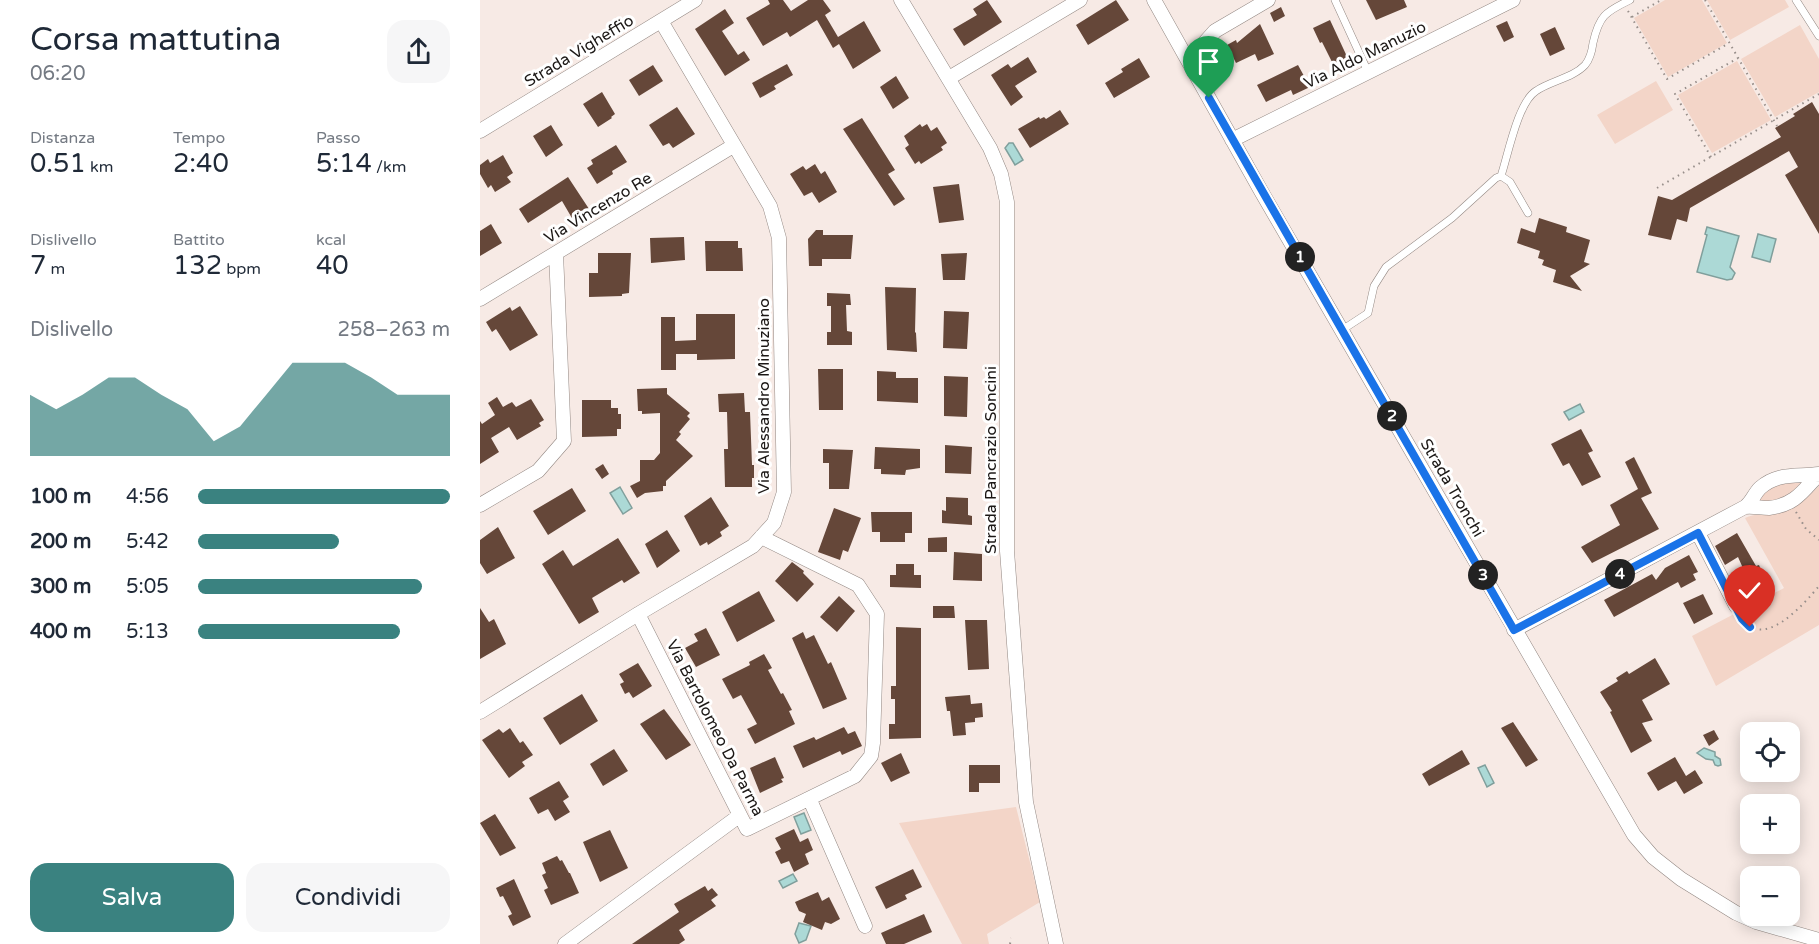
<!DOCTYPE html>
<html lang="it">
<meta charset="utf-8">
<style>
:root{--surface:#fff;--page:#f6f6f7;--text:#1f2937;--muted:#747a83;--accent:#3a8280}
body{margin:0;font-family:"Varela Round",sans-serif;background:var(--page);color:var(--text);height:100vh;display:flex;flex-direction:column;font-size:22px;white-space:nowrap}
*{box-sizing:border-box;margin:0}
p{font-size:20px;color:var(--muted)}
.icon{flex:none;width:33px;height:33px;fill:none;stroke:currentColor;stroke-width:2;stroke-linecap:round;stroke-linejoin:round}
.map{position:relative;flex:1;overflow:hidden}
.drawer{display:flex;flex-direction:column;background:var(--surface);width:480px}
.drawer>*{flex:none}
.controls{position:absolute;left:1260px;top:722px;display:grid;gap:12px}
.controls a{display:grid;place-items:center;width:60px;height:60px;border-radius:12px;background:var(--surface);box-shadow:0 3px 15px #0003;font-size:30px}
.pin{position:absolute;display:grid;place-items:center;width:51px;height:51px;color:#fff;margin:-62px -26px;border-radius:50% 50% 50% 0;rotate:-45deg;box-shadow:0 0 6px #0007}
.pin .icon{rotate:45deg}
.km{position:absolute;width:30px;height:30px;margin:-15px;border-radius:50%;background:#222;color:#fff;font-size:16px;line-height:30px;text-align:center}
.round{display:grid;place-items:center;flex:none;width:63px;height:63px;border-radius:18px;background:var(--page)}
.overview{display:flex;align-items:center;justify-content:space-between;height:102px;padding:0 30px}
h1{font-size:33px;font-weight:600;line-height:45px}
.figures{display:grid;grid-template-columns:repeat(3,1fr);gap:9px;height:102px;padding:6px 30px}
.figures div{display:grid;align-content:center}
.figures b{font-size:26px;font-weight:600}
.figures small{font-size:16px;font-weight:400}
.figures p{font-size:16px}
.chart{height:168px;padding:12px 30px}
.chart p{display:flex;justify-content:space-between}
.chart svg{width:100%;height:108px;margin-top:6px;fill:var(--accent);opacity:.7}
.button{display:flex;gap:12px;margin-top:auto;padding:12px 30px}
.button a{flex:1;height:69px;border-radius:18px;background:var(--accent);color:#fff;font-size:24px;font-weight:600;line-height:69px;text-align:center}
.button a+a{background:var(--page);color:var(--text)}
ul{padding:0 30px;list-style:none;font-size:20px}
li{display:grid;grid-template-columns:96px 72px 1fr;align-items:center;height:45px}
li i{height:15px;border-radius:8px;background:var(--accent)}
main{display:flex;flex:1;min-height:0}
.map>svg:first-child{display:block}
.green{fill:#f3d5c8}
.water{fill:#acd9d6;stroke:#809f9c;stroke-width:1.5}
.building{fill:#654739}
.lines{fill:none;stroke-linecap:round;stroke-linejoin:round}
.lane-casing{stroke:#928782;stroke-width:8}
.street-casing{stroke:#928782;stroke-width:15}
.path{stroke:#978e8a;stroke-width:2;stroke-dasharray:1.5 4.5;stroke-linecap:butt}
.lane{stroke:#fff;stroke-width:7}
.street{stroke:#fff;stroke-width:14}
.route-casing{stroke:#fff;stroke-width:12}
.route{stroke:#1a73e8;stroke-width:8}
.labels{text-anchor:middle;dominant-baseline:central;stroke-width:6;stroke-linejoin:round;paint-order:stroke}
.street-label{font-size:16px;fill:#1b1715;stroke:#fff}
</style>
<main>
<section class="drawer">
<div class="overview"><div><h1>Corsa mattutina</h1><p>06:20</p></div><a class="round"><svg class="icon" aria-label="share" viewBox="0 0 24 24"><path d="M12 15V3M7 8l5-5 5 5M5 13v7h14v-7"/></svg></a></div>
<div class="figures">
<div><p>Distanza</p><b>0.51<small> km</small></b></div>
<div><p>Tempo</p><b>2:40</b></div>
<div><p>Passo</p><b>5:14<small> /km</small></b></div>
</div>
<div class="figures">
<div><p>Dislivello</p><b>7<small> m</small></b></div>
<div><p>Battito</p><b>132<small> bpm</small></b></div>
<div><p>kcal</p><b>40</b></div>
</div>
<div class="chart"><p><span>Dislivello</span>258–263 m</p>
<svg viewBox="0 0 160 44" preserveAspectRatio="none"><path d="M0 44V19L10 25L20 19L30 12L40 12L50 19L60 25L70 38L80 32L90 19L100 6L110 6L120 6L130 12L140 19L150 19L160 19V44z"/></svg>
</div>
<ul>
<li><b>100 m</b>4:56<i style="width:100%"></i></li>
<li><b>200 m</b>5:42<i style="width:56%"></i></li>
<li><b>300 m</b>5:05<i style="width:89%"></i></li>
<li><b>400 m</b>5:13<i style="width:80%"></i></li>
</ul>
<div class="button"><a>Salva</a><a>Condividi</a></div>
</section>
<div class="map">
<svg width="1339" height="944" viewBox="0 0 1339 944">
<rect width="100%" height="100%" fill="#f7eae5"/>
<path class="green" d="M1185,0h37l25,43 -59,34 -34,-59z
M1227,0h78l4,7 -59,33z
M1320,25l19,34v33l-44,25 -34,-58z
M1257,61l34,59 -59,33 -34,-58z
M1176,81l17,29 -58,34 -18,-29z
M1325,481l-18,18 -27,4 -2,-7 15,-12z
M1339,486v139l-103,61 -24,-50 92,-48 -39,-70c10,-5 19,-3 29,-4 19,-3 32,-15 45,-28z
M536,807l24,95 -53,32 2,10h-27l-63,-121z"/>
<path class="water" d="M529,143h4l10,17 -8,5 -10,-17z
M1227,227l32,9 -9,31 5,6 -3,6 -5,1 -30,-8 10,-37 -2,-1z
M1278,234l18,5 -6,23 -18,-5z
M1100,404l4,8 -15,8 -5,-8z
M140,487l12,21 -9,6 -13,-21z
M1224,748l11,4v4l5,3 1,6 -3,1 -3,-1 -2,-5 -7,-1 -9,-6z
M1005,765l9,18 -7,4 -9,-19z
M324,813l7,17 -10,4 -7,-17z
M313,874l4,7 -14,7 -4,-7z
M319,923l12,3 -5,14 -7,3 -4,-9z"/>
<path class="building" d="M288,0h15l8,11 17,-11h15l8,11 -6,4 13,22 26,-16 17,30 -28,18 -14,-25 -6,4 -16,-28 -27,17 -3,-5 -24,14 -17,-28 24,-14z
M507,0l15,22 -38,24 -11,-17 24,-14 -4,-6z
M636,0l13,20 -41,25 -12,-20z
M886,0h38l3,7 -31,13z
M801,7l4,9 -11,6 -4,-9z
M245,9l9,14 -12,8 16,24 6,-4 6,9 -25,16 -30,-47z
M850,20l20,43 -14,7 -14,-28 -2,1 -7,-15z
M1027,21l7,16 -10,5 -8,-16z
M780,24l14,30 -16,7 -3,-7 -19,9 -9,-18 9,-5 1,3z
M1075,27l10,22 -15,7 -10,-22z
M548,57l9,15 -22,14 8,11 -12,9 -20,-31 17,-11 3,4z
M659,58l11,19 -36,21 -9,-15 18,-11 -2,-3z
M307,64l6,11 -19,11 2,3 -16,9 -8,-15z
M173,65l10,16 -24,15 -10,-16z
M818,65l12,22 -17,8 -2,-5 -25,12 -9,-17z
M416,76l13,22 -16,11 -13,-22z
M122,92l13,22 -4,3 1,1 -14,9 -15,-23z
M1332,102l7,12v120l-34,-59 13,-8 -9,-16 -99,57 -3,14 -10,-3 -6,21 -23,-5 10,-39 14,4 109,-63 -6,-9 20,-12 -2,-2z
M197,107l18,27 -22,14 -4,-5 -6,3 -14,-21z
M580,110l9,14 -39,24 -12,-19 21,-12 1,2 4,-2 2,2z
M382,118l33,52 -7,4 17,25 -11,7 -51,-77z
M440,124l2,3 5,-3 4,7 6,-4 10,16 -6,4 2,3 -22,14 -2,-3 -4,3 -10,-16 4,-3 -5,-9z
M71,125l12,20 -17,12 -13,-21z
M136,145l11,17 -15,9 1,3 -16,10 -10,-16 6,-4 -2,-4z
M23,155l10,18 -6,4 4,5 -16,10 -4,-7 -3,3 -8,-14v-9l8,-6 2,4z
M335,164l6,10 4,-3 12,21 -18,11 -7,-11 -8,4 -14,-22 13,-8 3,4z
M88,177l25,38 -17,10 -14,-24 -34,22 -9,-14z
M479,184l5,36 -25,3 -6,-36z
M1059,218l28,9 -1,5 24,8 -6,22 6,2 -20,12 12,15 -29,-9 3,-12 -14,-5 2,-5 -6,-2 2,-7 -23,-8 4,-15 14,5z
M11,224l11,19 -22,13v-25z
M336,230h7v5h30l-2,24h-29v7h-13l-1,-27z
M204,237l1,23 -34,3 -1,-25z
M225,241h33v7h4l1,23h-37z
M118,253h33l-2,40 -7,1v2l-33,1v-24h9z
M487,253l-2,27h-22l-2,-26z
M405,287l31,1 -1,44 1,1 1,19 -30,-2z
M347,293l23,1 1,11h-5l1,26 5,1v13h-25v-13h4v-26h-4z
M40,306l18,29 -28,16 -14,-22 -4,3 -6,-10 24,-15 2,4z
M464,311l25,1 -2,37 -24,-1z
M216,314h39v45l-38,1v-6h-21v16h-15v-53h14v24l21,-1z
M338,369h25v41h-24z
M397,371l19,1v6h22v25l-41,-2z
M464,376l24,1 -1,40 -23,-1z
M187,388v6l23,19 -3,3 3,3 -11,13 2,2 -5,6 17,16 -27,25v5h-3v5l-18,2 -8,5 -7,-12 10,-5v-21h14l6,-7v-40l-18,1v-3h-4l-1,-22z
M264,393l1,19h5l2,53h2v13h-2v9h-27l-1,-38h4l-1,-37h-8l-1,-18z
M17,397l6,10 9,-5 4,5 15,-8 13,21 -5,3 2,3 -24,14 -8,-13 -18,11 8,14 -19,12v-43l2,3 13,-9 -7,-12z
M102,400h29v8h7v6h3v15h-4v7l-35,1z
M1101,429l12,22 -5,2 13,24 -19,9 -13,-23 -6,3 -12,-22z
M465,445l27,2 -1,27 -26,-1z
M395,447l45,2v19l-14,2 -1,5 -24,-1v-5h-7z
M343,449l30,1 -4,39h-20v-26h-6z
M1154,457l18,36 -11,5 18,31 -67,34 -11,-16 39,-22 -10,-20 28,-16 -13,-27z
M123,464l6,10 -7,5 -7,-10z
M92,488l14,23 -38,24 -15,-24z
M231,497l18,29 -9,6 2,4 -14,9 -1,-3 -7,4 -16,-30z
M466,497l22,1v17l4,1v9l-30,-2v-13l4,1z
M354,508l27,10 -13,34 -5,-2 -3,10 -22,-8z
M391,512h41v21h-7v9h-25v-10h-8z
M18,527l17,31 -28,16 -7,-11v-23z
M187,530l13,21 -23,17 -12,-24z
M1257,533l19,33 3,-1 8,20 -13,6 2,6 -12,6 -11,-22 13,-6 -8,-18 -13,8 -10,-19z
M467,537v15h-19v-14z
M138,538l22,35 -16,10 -2,-3 -30,18 7,14 -20,12 -37,-60 21,-14 10,16z
M474,552l28,2v27l-29,-1z
M1209,555l9,17 -5,2 3,6 -15,8 -3,-6 -64,35 -10,-17 48,-26 4,6 9,-12z
M312,562l12,9 -1,2 11,11 -17,18 -22,-21z
M416,564h18v11h7v13l-31,-1v-12h6z
M279,591l16,30 -38,21 -15,-30z
M1223,594l10,20 -19,10 -11,-21z
M359,596l16,15 -18,21 -17,-15z
M453,606h21l1,12h-22z
M0,608l9,14 5,-3 12,25 -26,15z
M485,620h22l2,49 -21,1z
M416,627l25,1v110l-32,1v-15h6v-25h-4v-13h5z
M226,628l14,27 -24,12 -11,-19 13,-7 -4,-7z
M323,632l3,7 8,-4 14,29 3,-2 16,37 -24,10 -31,-71z
M284,654l8,14 -4,2 13,24 2,-1 9,17 -3,1 6,13 -40,20 -8,-15 10,-5 -16,-29 -8,4 -11,-20 28,-14 -1,-3z
M1175,658l15,26 -28,16 11,20 -11,3 10,18 -21,12 -21,-41 2,-1 -12,-19 18,-11 -2,-3 11,-7 2,3z
M158,663l14,23 -19,12 -4,-6 -4,2 -5,-10 4,-2 -5,-8z
M102,694l16,27 -38,24 -17,-27z
M490,695l1,9 11,-1 1,14 -8,1v4l-10,1 1,12 -13,1 -3,-25h-3l-2,-14z
M184,709l27,36 -25,15 -26,-36z
M1033,722l25,38 -12,7 -25,-39z
M364,727l4,7 7,-3 7,15 -20,9 -2,-4 -37,17 -10,-22 21,-9 2,3z
M30,728l10,15 3,-2 10,14 -11,7 3,4 -16,12 -27,-38 17,-11 4,4z
M1234,730l5,9 -10,7 -6,-11z
M134,749l14,22 -25,15 -13,-22z
M982,750l8,14 -41,22 -7,-12z
M421,753l9,20 -19,9 -10,-19z
M295,757l9,21 -3,1 2,3 -23,11 -10,-25z
M1195,757l11,19 9,-6 8,13 -19,11 -8,-13 -18,10 -11,-18z
M489,765h31v18h-21v9h-10z
M79,781l10,16 -6,4 7,11 -15,9 -7,-12 -10,5 -9,-16z
M15,814l21,34 -16,8 -20,-33z
M314,829l6,13 8,-4 5,12 -8,4 4,10 -15,8 -5,-11 -8,3 -6,-12 6,-3 -6,-11z
M130,830l18,38 -28,14 -17,-40z
M77,856l3,5 2,-1 7,13h1l9,20 -28,12 -7,-15 4,-2 -6,-13 4,-2 -4,-10z
M433,869l9,18 -17,8 2,4 -21,10 -11,-22z
M34,879l17,38 -18,9 -5,-10 4,-2 -9,-18 -3,1 -4,-9z
M225,886l3,5 4,-3 6,7 -7,5 5,6 -37,24 6,10 -6,4h-47l47,-32 -5,-8z
M338,892l4,9 7,-4 11,22 -9,5 -6,-2 -3,8 -19,-8 3,-8 -7,-3 -4,-9z
M444,914l8,18 -28,12h-18l-5,-11z"/>
<g class="lines">
<defs>
<path id="lane" d="M855,0l33,72
M1316,0l23,36
M1021,176c7,-21 17,-74 35,-85 14,-10 37,-13 49,-26 5,-6 7,-14 8,-22 6,-27 12,-31 37,-43
M862,330l26,-17 6,-27 12,-19 66,-49 44,-40 5,-2 9,6 18,31"/>
<path id="street" d="M421,0l89,148 11,26 6,28v349l19,251 30,142
M674,0l107,191 373,644 19,22 28,22 55,34 20,9 63,18
M706,57l13,-8 16,-18 53,-31
M469,78l131,-78
M0,131l215,-131
M752,140l281,-140
M0,299l253,-153
M0,505l58,-34 26,-30 -8,-188
M1265,507c8,-1 16,1 24,1 26,-3 34,-17 50,-34
M1218,533l38,73
M158,614l109,215 108,-53 16,-20 2,-13 4,-129 -19,-29 -97,-48
M1034,630l231,-123c7,-5 9,-13 15,-19 18,-16 37,-11 59,-14
M0,712l158,-98 115,-68 21,-23 10,-31 -5,-254 -9,-32 -109,-185
M330,800l55,126
M85,944l174,-128"/>
</defs>
<use href="#lane" class="lane-casing"/>
<use href="#street" class="street-casing"/>
<path class="path" d="M1225,0l72,126
M1148,11l39,68 62,-36
M1152,17l29,-17
M1231,157l-36,-63 63,-36
M1177,188l162,-94
M1316,512l10,17 13,11
M1261,616c21,37 63,-12 78,-30
M530,944l1,-6"/>
<use href="#lane" class="lane"/>
<use href="#street" class="street"/>
</g>
<g class="lines">
<defs>
<path id="route" d="M729,98l305,532 184,-97 44,86 8,8"/>
</defs>
<use href="#route" class="route-casing"/>
<use href="#route" class="route"/>
</g>
<g class="labels">
<g class="street-label">
<text transform="translate(99 51) rotate(-31)">Strada Vigheffio</text>
<text transform="translate(885 55) rotate(-26)">Via Aldo Manuzio</text>
<text transform="translate(118 208) rotate(-31)">Via Vincenzo Re</text>
<text transform="translate(284 396) rotate(-90)">Via Alessandro Minuziano</text>
<text transform="translate(511 460) rotate(-90)">Strada Pancrazio Soncini</text>
<text transform="translate(972 488) rotate(60)">Strada Tronchi</text>
<text transform="translate(235 728) rotate(63)">Via Bartolomeo Da Parma</text>
</g>
</g>
</svg>
<div class="controls">
<a><svg class="icon" aria-label="locate" viewBox="0 0 24 24"><circle cx="12" cy="12" r="6"/><path d="M12 2v4M12 18v4M2 12h4M18 12h4"/></svg></a>
<a>+</a>
<a>−</a>
</div>
<div class="pin" style="left:729px;top:98px;background:#1e9e55"><svg class="icon" aria-label="arrive" viewBox="0 0 24 24"><path d="M6 21V4h12l-3 4 3 4H6"/></svg></div>
<div class="pin" style="left:1270px;top:627px;background:#d93025"><svg class="icon" aria-label="check" viewBox="0 0 24 24"><path d="M5 12l5 5 9-10"/></svg></div>
<b class="km" style="left:820px;top:257px">1</b>
<b class="km" style="left:912px;top:416px">2</b>
<b class="km" style="left:1003px;top:575px">3</b>
<b class="km" style="left:1140px;top:574px">4</b>
</div>
</main>
